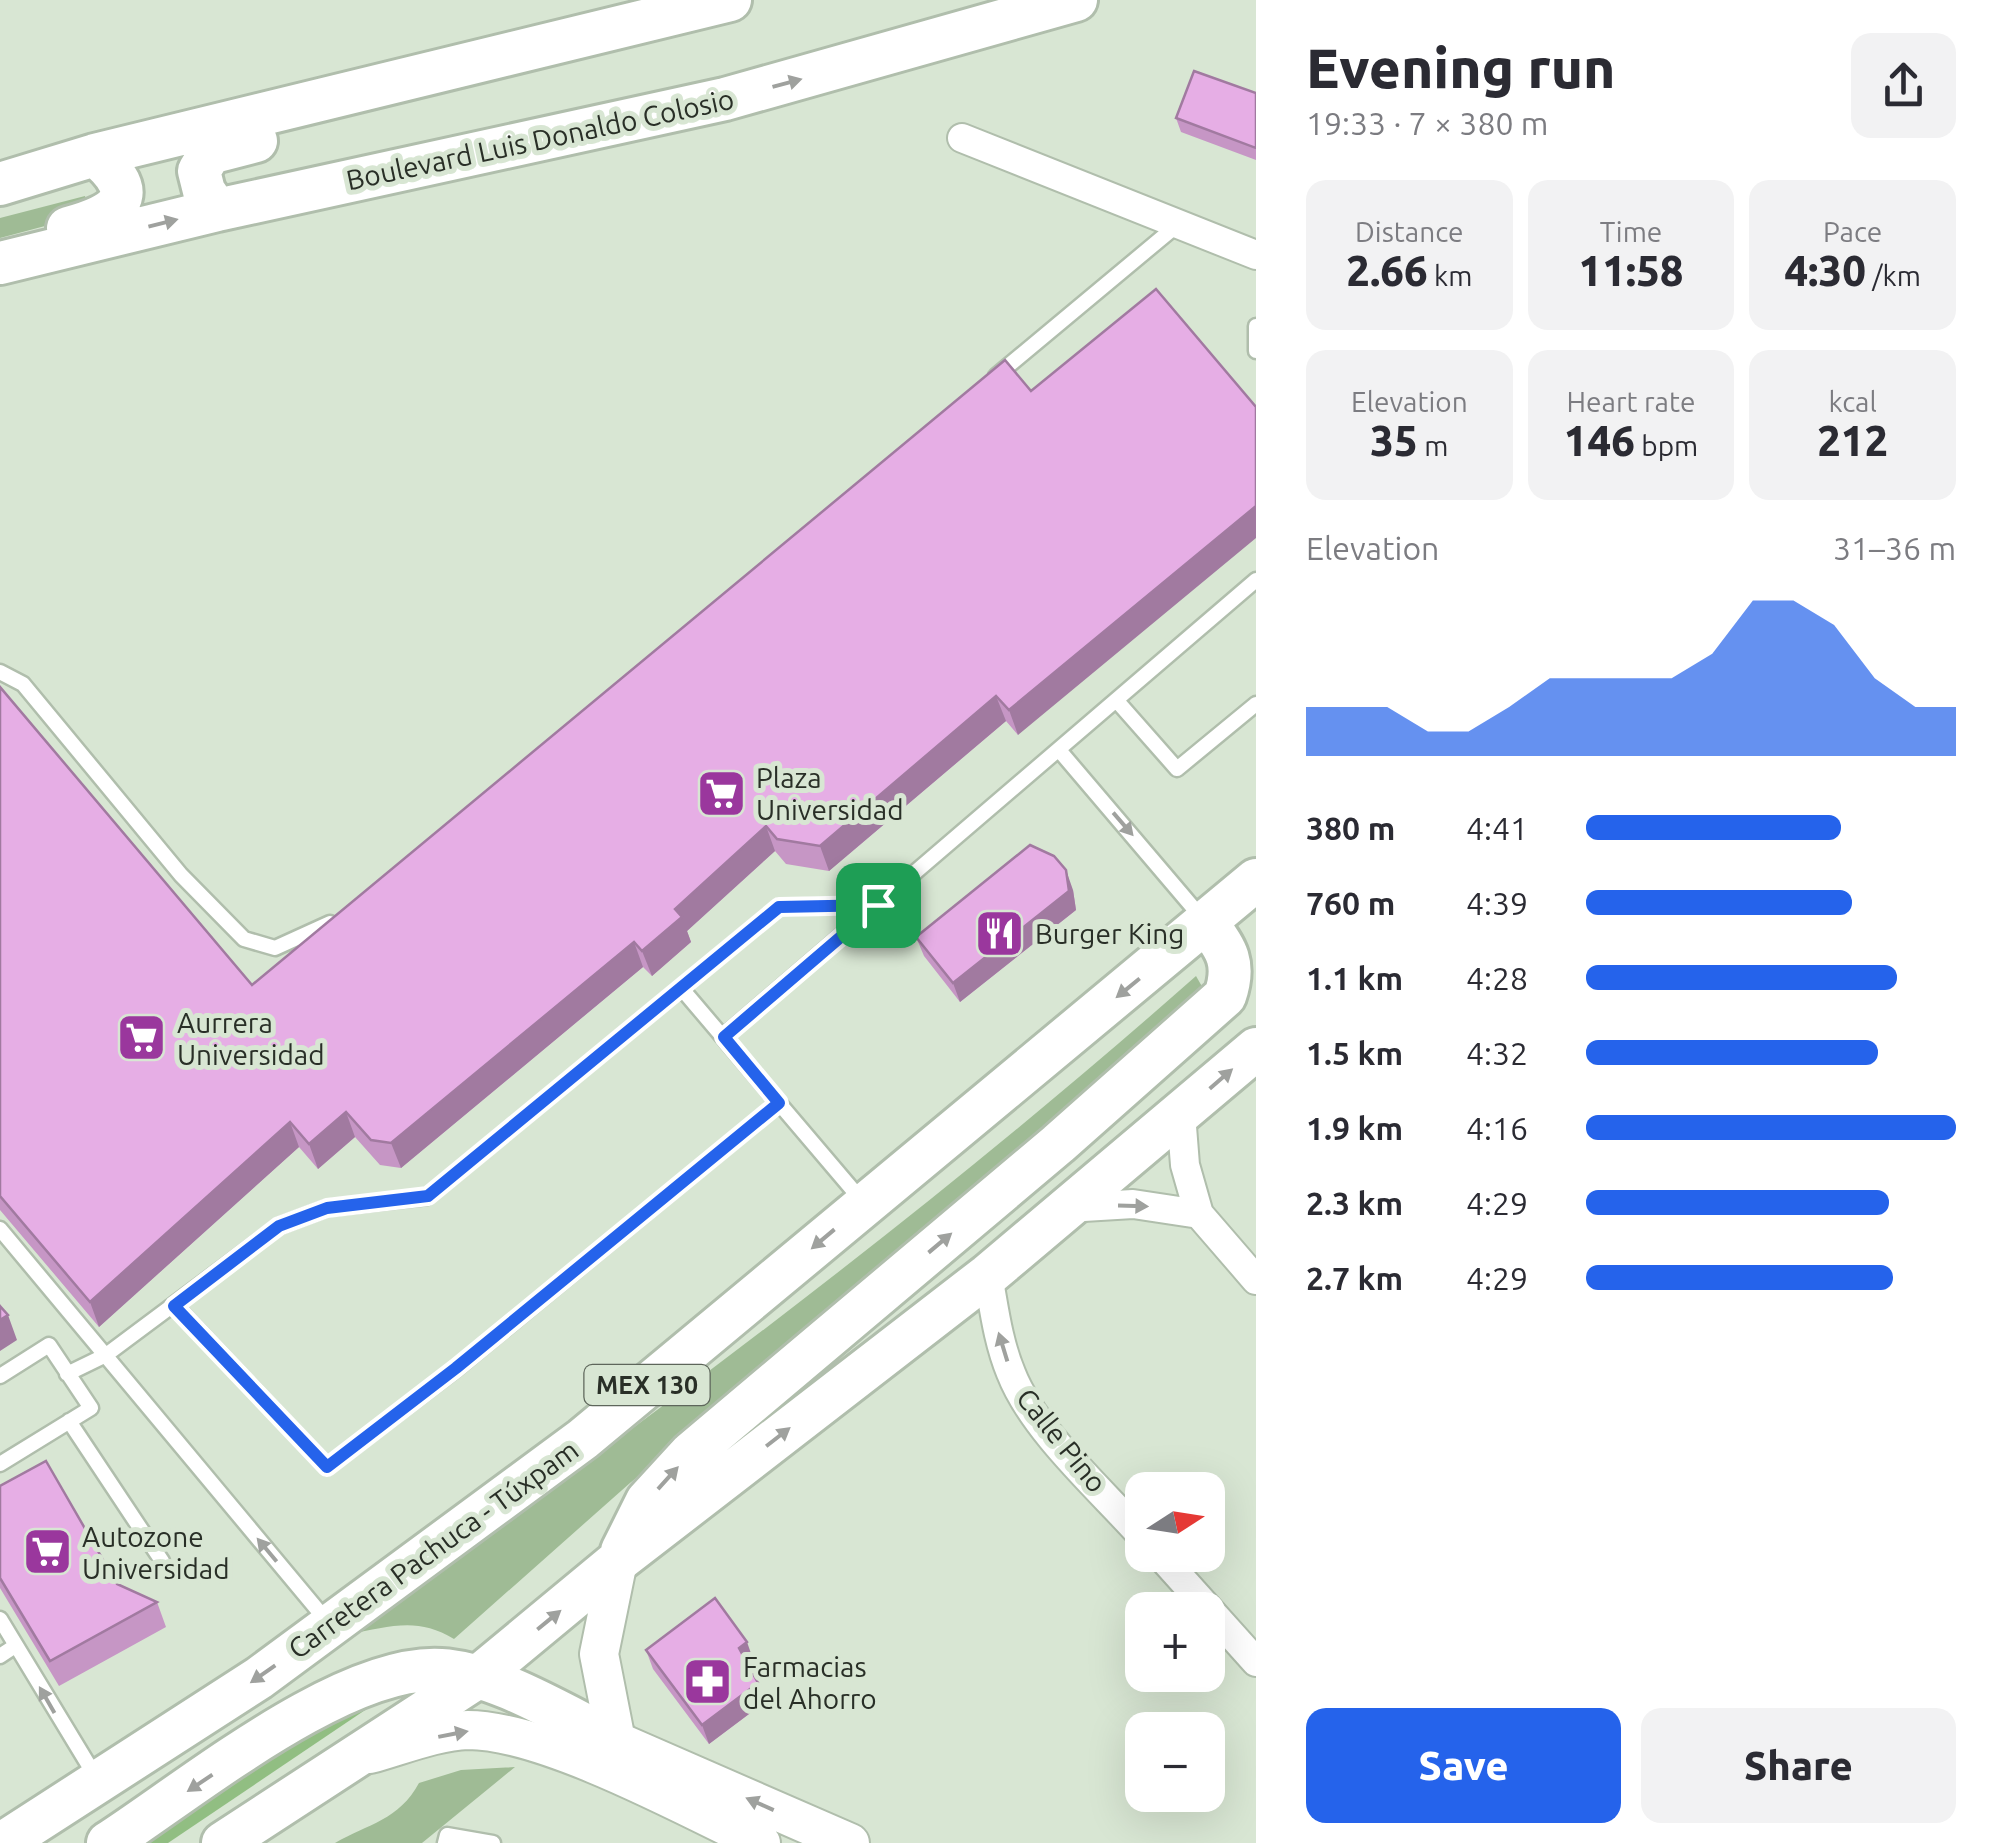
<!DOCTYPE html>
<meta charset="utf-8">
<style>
:root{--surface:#fff;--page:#f2f2f3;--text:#2b2b33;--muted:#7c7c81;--accent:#2563eb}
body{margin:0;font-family:Ubuntu,sans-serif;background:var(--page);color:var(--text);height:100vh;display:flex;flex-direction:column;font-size:38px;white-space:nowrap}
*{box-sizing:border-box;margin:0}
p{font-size:32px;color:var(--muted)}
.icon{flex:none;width:55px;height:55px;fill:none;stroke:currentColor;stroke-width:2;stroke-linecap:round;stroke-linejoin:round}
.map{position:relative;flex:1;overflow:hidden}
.drawer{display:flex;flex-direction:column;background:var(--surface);width:750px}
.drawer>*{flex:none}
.needle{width:65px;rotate:78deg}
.tools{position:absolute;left:1125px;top:1472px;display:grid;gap:20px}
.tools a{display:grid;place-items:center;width:100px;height:100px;border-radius:20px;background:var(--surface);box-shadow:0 10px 40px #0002;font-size:50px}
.pin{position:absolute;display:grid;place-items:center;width:85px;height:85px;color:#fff;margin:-42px;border-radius:20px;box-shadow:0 5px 15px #0006}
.round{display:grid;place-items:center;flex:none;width:105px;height:105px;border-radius:20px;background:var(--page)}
.overview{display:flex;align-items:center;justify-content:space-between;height:170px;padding:0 50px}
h1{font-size:55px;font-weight:800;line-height:75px}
.stats{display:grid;grid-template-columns:repeat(3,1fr);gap:15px;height:170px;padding:10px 50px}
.stats div{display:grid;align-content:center;border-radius:20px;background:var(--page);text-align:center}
.stats b{font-size:42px;font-weight:800}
.stats small{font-size:28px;font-weight:400}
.stats p{font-size:28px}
.chart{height:280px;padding:20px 50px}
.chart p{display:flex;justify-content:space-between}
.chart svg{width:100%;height:180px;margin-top:10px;fill:var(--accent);opacity:.7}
.primary-button{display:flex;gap:20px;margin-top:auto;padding:20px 50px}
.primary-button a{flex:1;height:115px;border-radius:20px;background:var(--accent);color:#fff;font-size:40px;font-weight:800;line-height:115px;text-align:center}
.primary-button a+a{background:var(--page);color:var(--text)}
ul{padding:0 50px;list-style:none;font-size:32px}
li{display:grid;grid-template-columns:160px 120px 1fr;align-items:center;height:75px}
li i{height:25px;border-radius:12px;background:var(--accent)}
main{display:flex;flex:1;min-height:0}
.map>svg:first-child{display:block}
.green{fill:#9fbb95}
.forest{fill:#91be82}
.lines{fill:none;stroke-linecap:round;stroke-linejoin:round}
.lane-casing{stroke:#b0beac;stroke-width:19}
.street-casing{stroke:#b0beac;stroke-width:32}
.secondary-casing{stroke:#b0beac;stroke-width:42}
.primary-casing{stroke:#b0beac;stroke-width:48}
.lane{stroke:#fff;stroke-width:14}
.street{stroke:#fff;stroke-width:28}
.secondary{stroke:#fff;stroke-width:38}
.primary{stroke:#fff;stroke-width:42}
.wall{fill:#c696c5}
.shaded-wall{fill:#a17aa0}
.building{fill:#e6aee5;stroke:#a17aa0;stroke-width:2.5}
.oneway{fill:#9fa19e}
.route-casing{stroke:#fff;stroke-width:20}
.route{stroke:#2563eb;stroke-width:12}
.labels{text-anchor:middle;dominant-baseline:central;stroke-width:10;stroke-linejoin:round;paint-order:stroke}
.shield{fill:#d8e6d3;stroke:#5e665b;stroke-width:2.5}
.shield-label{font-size:25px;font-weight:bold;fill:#292f27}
.street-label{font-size:28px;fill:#292f27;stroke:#d8e6d3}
.poi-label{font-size:28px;fill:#292f27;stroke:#d8e6d3;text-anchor:start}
</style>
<main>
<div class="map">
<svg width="1256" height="1843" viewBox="0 0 1256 1843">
<rect width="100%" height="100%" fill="#d8e6d3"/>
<path class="green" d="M85,196l5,18 -90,24v-20z
M1196,976l8,14 -249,226 -325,267 -176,156c-37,-23 -65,-12 -105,-5 292,-208 578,-420 847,-658z
M515,1767l-93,76h-87c33,-19 64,-23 84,-60l42,-13z"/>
<path class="forest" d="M423,1671l-255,172h-74z"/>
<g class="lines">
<defs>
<path id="lane" d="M1256,326v25
M996,376l180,-150
M0,672l23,12 158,191 63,64 31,9 55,-25
M1117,701l60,68 79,-65
M1059,750l142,167
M682,989l181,213
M723,1037l533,-457
M0,1229l326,391
M175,1306l152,161 129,-98 323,-266
M67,1374l39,-19 173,-129 48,-18 100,-11 352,-290 99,-2
M0,1376l49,-31 42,63 -91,56
M69,1421l93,140
M0,1619l97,160
M0,1656l15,-10
M445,1843l2,-8 46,8"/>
<path id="street" d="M962,138l294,117
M1181,1114l4,51 14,49 57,66
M1067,1208l66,-4 66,10
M988,1275c6,33 10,67 23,98 22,57 90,117 131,163
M1160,1555l96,107"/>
<path id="secondary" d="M618,1561l-19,93 17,87 234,102
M370,1754c30,-8 66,-23 98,-24 77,0 219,77 293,113"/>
<path id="primary" d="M0,184l95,-29 635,-155
M217,210l-13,-19 -5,-20 11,-18 46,-12
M68,228c49,-13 77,-32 27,-73
M0,263l217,-53 508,-111 351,-99
M622,1551l25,-50 44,-48 367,-309 167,-148c11,-32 2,-47 -18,-72
M3,1843l256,-165 324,-239 673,-559
M108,1843c82,-53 235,-179 333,-173 55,3 125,47 175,71
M223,1843l255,-166 140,-116 370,-286 268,-226"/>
</defs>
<use href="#lane" class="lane-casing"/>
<use href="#street" class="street-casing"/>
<use href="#secondary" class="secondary-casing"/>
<use href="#primary" class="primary-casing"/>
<use href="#lane" class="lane"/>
<use href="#street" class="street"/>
<use href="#secondary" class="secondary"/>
<use href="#primary" class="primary"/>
</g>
<path class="wall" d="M1256,93v67l-75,-28 -5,-14z
M1005,360l13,375 -12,-14 -177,150 -43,-7 -11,-13 -88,80 4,11 -39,34 -9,-9 -242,201 -21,-3 -25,-28 -37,32 -19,-22 -200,180 -99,-117v-523l252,298z
M1073,890l3,20 -116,92 -36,-46 -8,-19z
M0,1486l117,98 40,18 9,25 -107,59 -59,-98z
M646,1650l108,12 -5,4 16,36 -56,42 -56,-75z"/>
<path class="shaded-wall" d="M1256,506v32l-238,197 -9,-25z
M996,696l10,25 -177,150 -9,-25z
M766,826l9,25 -88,80 4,11 -39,34 -10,-25 33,-42z
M1066,870l7,20 3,20 -116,92 -7,-19z
M634,942l9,25 -242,201 -10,-25z
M346,1112l9,25 -37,32 -9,-25z
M290,1122l9,25 -200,180 -9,-25z
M8,1315l9,25 -17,11v-31z
M747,1642l7,20 -8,6 -7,-20z
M758,1683l7,19 -56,42 -7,-19z"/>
<path class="building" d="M1194,71l62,22v55l-80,-30z
M1156,289l100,118v99l-247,204 -13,-14 -176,150 -43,-7 -11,-13 -91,83 7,8 -40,34 -8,-9 -243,201 -20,-3 -25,-28 -37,32 -19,-22 -200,180 -90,-106v-509l252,298 753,-625 26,31z
M1030,845l24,11 12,14 3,21 -116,92 -37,-46z
M0,1306l8,9 -8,5z
M46,1461l71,123 40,18 -107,59 -50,-83v-92z
M715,1598l32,44 -8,6 19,35 -56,42 -56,-75z"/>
<defs><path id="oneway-solid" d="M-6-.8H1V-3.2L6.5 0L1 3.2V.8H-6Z" transform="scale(2.5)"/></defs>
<g class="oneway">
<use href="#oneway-solid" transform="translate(787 83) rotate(-15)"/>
<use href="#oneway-solid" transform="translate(163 223) rotate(-14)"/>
<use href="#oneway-solid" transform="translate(1123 824) rotate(49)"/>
<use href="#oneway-solid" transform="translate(1128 988) rotate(141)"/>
<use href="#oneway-solid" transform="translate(1221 1079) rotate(-41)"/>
<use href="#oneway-solid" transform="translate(1133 1206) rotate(2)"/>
<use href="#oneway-solid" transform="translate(823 1239) rotate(140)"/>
<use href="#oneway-solid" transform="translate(940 1243) rotate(-40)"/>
<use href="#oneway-solid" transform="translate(1003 1347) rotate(-107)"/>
<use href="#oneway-solid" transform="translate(778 1437) rotate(-38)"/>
<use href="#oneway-solid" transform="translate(668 1478) rotate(-48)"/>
<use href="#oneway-solid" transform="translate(267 1550) rotate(-130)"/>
<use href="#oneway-solid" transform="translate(549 1620) rotate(-39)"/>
<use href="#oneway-solid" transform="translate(263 1674) rotate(145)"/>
<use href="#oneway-solid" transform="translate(47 1700) rotate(-120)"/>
<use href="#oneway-solid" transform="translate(453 1734) rotate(-11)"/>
<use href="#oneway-solid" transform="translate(200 1783) rotate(146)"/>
<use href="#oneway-solid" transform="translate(760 1804) rotate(-156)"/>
</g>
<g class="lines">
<defs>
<path id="route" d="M878,905l-154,132 55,66 -323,265 -129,99 -153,-161 105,-80 48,-18 101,-12 351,-289z"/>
</defs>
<use href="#route" class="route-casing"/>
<use href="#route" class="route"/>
</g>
<defs>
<symbol id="supermarket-square" viewBox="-11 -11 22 22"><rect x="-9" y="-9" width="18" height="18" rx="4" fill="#9a379d" stroke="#d8e6d3"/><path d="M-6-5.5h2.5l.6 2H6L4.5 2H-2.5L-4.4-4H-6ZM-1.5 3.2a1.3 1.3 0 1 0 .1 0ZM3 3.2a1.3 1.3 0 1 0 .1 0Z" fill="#fff"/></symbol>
<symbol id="restaurant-square" viewBox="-11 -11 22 22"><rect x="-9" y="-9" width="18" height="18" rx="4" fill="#9a379d" stroke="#d8e6d3"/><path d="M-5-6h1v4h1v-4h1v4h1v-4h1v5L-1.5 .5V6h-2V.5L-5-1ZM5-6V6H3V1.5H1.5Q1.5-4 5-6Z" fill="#fff"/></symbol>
<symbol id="pharmacy-square" viewBox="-11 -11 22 22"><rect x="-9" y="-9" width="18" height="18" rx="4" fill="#9a379d" stroke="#d8e6d3"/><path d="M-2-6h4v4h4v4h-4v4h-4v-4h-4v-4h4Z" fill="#fff"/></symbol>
</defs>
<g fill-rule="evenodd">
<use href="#supermarket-square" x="694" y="766" width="55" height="55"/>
<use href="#restaurant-square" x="972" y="906" width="55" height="55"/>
<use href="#supermarket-square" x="114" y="1010" width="55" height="55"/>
<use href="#supermarket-square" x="20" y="1524" width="55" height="55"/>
<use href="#pharmacy-square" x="680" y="1654" width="55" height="55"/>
</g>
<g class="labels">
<rect class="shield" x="584.5" y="1365" width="125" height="40" rx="8"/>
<g class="shield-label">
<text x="647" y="1385">MEX 130</text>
</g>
<g class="street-label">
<text transform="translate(540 139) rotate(-12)">Boulevard Luis Donaldo Colosio</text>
<text transform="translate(1062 1440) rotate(51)">Calle Pino</text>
<text transform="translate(433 1549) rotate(-36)">Carretera Pachuca - Túxpam</text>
</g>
<g class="poi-label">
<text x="756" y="777">Plaza<tspan x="756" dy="32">Universidad</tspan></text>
<text x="1035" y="933">Burger King</text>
<text x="177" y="1022">Aurrera<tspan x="177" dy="32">Universidad</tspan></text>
<text x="82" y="1536">Autozone<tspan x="82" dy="32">Universidad</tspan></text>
<text x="743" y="1666">Farmacias<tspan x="743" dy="32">del Ahorro</tspan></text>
</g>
</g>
</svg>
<div class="tools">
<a><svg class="needle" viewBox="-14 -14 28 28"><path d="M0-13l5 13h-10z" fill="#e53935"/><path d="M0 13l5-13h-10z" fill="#7c7c81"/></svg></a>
<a>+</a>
<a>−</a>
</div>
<div class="pin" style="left:878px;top:905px;background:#1e9e55"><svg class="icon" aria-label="arrive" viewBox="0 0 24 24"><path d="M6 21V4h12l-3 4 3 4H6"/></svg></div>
</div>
<section class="drawer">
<div class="overview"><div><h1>Evening run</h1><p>19:33 · 7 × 380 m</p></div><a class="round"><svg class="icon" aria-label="share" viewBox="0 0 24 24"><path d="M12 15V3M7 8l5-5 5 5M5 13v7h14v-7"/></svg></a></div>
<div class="stats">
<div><p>Distance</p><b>2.66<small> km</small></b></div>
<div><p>Time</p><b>11:58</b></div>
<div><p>Pace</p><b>4:30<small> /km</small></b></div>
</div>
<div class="stats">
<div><p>Elevation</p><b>35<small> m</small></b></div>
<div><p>Heart rate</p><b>146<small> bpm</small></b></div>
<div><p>kcal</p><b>212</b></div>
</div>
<div class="chart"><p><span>Elevation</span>31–36 m</p>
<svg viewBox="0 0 160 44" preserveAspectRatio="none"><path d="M0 44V32L10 32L20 32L30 38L40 38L50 32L60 25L70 25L80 25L90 25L100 19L110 6L120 6L130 12L140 25L150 32L160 32V44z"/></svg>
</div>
<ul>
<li><b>380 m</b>4:41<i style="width:69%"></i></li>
<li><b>760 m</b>4:39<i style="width:72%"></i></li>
<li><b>1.1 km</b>4:28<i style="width:84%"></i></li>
<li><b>1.5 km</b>4:32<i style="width:79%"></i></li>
<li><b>1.9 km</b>4:16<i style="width:100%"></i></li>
<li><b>2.3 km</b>4:29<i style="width:82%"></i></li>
<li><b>2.7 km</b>4:29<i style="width:83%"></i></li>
</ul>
<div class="primary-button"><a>Save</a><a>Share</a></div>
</section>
</main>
